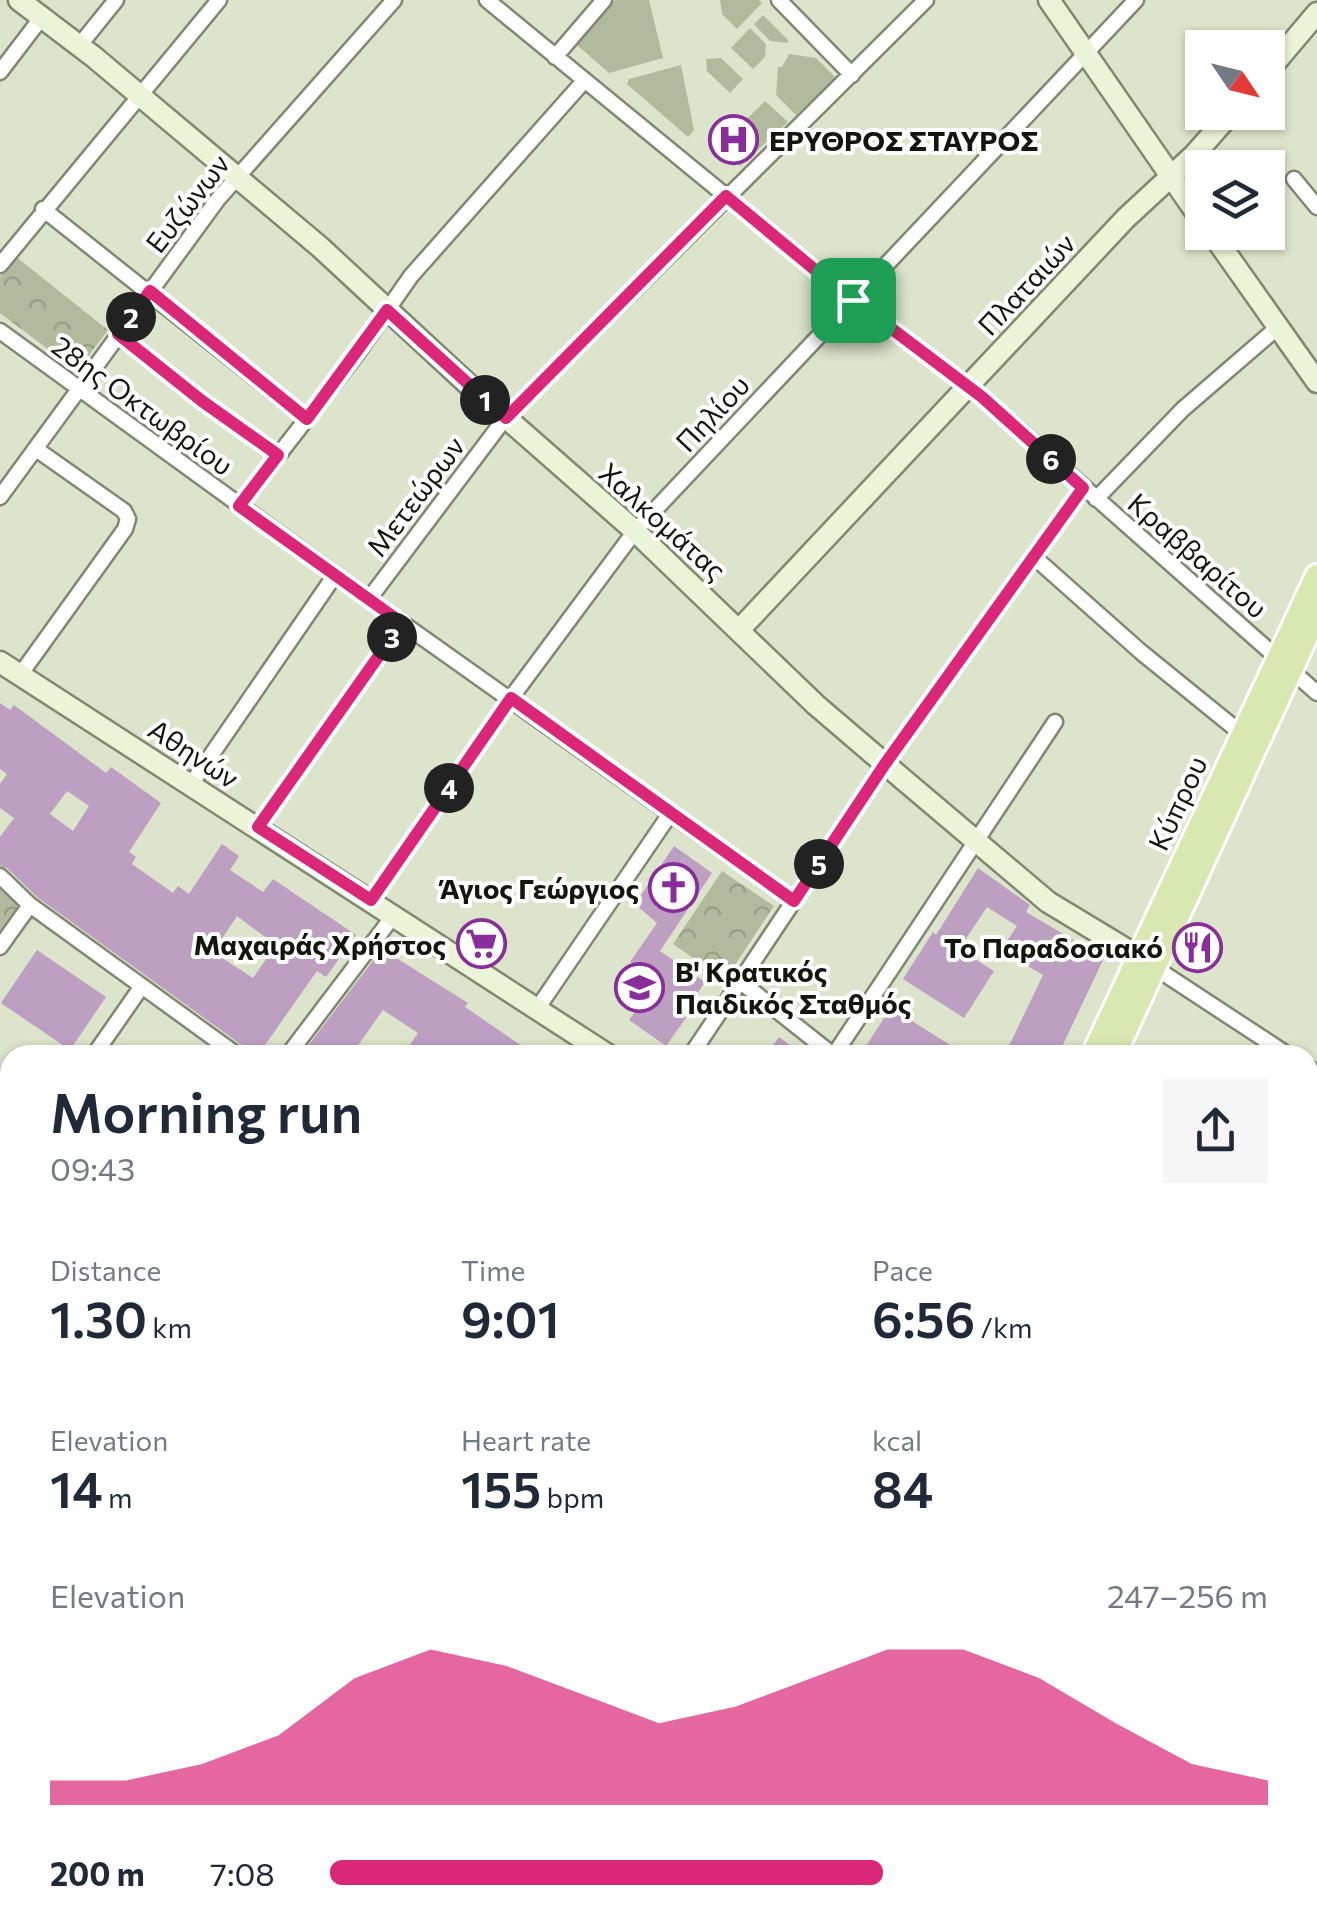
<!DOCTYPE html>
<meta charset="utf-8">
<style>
:root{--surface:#fff;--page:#f6f6f7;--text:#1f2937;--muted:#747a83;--accent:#db2777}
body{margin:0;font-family:Commissioner,sans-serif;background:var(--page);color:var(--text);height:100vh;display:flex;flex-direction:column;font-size:38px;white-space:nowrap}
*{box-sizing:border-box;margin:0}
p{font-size:32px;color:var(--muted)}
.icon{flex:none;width:55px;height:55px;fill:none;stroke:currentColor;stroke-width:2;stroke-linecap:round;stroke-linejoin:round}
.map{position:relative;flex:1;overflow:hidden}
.drawer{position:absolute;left:0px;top:1045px;width:1318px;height:888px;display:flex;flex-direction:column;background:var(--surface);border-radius:30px 30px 0 0;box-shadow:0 2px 8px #0004}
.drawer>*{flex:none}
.needle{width:65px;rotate:125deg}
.controls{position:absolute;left:1185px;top:30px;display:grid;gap:20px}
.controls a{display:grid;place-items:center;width:100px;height:100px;border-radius:0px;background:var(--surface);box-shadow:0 2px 8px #0004;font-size:50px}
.pin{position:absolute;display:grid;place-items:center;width:85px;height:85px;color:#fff;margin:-42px;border-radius:20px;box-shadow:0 5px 15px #0006}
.km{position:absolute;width:50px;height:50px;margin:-25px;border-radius:50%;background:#222;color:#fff;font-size:28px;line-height:50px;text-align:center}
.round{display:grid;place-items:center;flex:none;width:105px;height:105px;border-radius:0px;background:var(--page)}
.head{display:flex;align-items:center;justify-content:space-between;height:170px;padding:0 50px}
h1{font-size:55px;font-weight:600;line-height:75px}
.stats{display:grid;grid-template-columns:repeat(3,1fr);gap:15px;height:170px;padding:10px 50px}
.stats div{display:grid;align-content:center}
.stats b{font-size:50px;font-weight:600}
.stats small{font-size:28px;font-weight:400}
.stats p{font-size:28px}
.chart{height:280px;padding:20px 50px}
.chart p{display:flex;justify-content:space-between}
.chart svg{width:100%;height:180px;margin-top:10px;fill:var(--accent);opacity:.7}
ul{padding:0 50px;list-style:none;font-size:32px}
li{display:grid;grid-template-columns:160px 120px 1fr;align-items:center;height:75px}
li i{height:25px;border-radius:12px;background:var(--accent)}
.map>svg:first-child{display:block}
.green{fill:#b2ba9e}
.forest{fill:url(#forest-crowns)}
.building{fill:#bd9fc2;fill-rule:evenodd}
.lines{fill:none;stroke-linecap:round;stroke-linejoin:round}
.street-casing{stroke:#818872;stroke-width:19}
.secondary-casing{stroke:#818872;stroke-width:25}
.primary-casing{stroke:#fff;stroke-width:28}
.street{stroke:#fff;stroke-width:14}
.secondary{stroke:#ecf4d8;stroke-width:20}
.primary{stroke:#d9e8b0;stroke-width:22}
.route-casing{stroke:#fff;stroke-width:20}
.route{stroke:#db2777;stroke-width:12}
.labels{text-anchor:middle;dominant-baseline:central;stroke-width:8;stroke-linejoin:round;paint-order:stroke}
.poi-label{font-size:28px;font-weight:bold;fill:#13160d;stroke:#fff;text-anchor:end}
.street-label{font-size:28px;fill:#13160d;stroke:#fff}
</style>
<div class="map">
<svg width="1317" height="1932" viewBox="0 0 1317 1932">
<defs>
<pattern id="forest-crowns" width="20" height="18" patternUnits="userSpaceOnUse" patternTransform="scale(2.5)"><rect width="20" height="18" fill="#b2ba9e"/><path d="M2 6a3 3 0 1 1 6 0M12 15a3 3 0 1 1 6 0" fill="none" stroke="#989f87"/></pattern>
</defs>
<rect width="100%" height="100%" fill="#dce4cb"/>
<path class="green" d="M615,0h34l14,58 -54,15 -32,-28z
M720,0h39l3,3 -25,26 -15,-15z
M763,15l26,26 -2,2 -17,-2 -16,-17z
M750,28l16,16 -1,13 -12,12 -22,-21z
M789,54l27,4 20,20 -40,37 -20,-20 2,-28h4z
M721,58l22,21 -13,14 -23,-22 -1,-12z
M681,65l13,65 -6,7 -61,-53 2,-5z
M765,101l23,21 -48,44 -9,-9 20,-21 -10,-11z
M0,1535l10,3v286l-10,-8z"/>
<path class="forest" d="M15,256l93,74 -31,41 -77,-58v-36z
M722,871l52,35 -49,74 -52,-36z
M0,885l21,17 -21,29z"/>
<path class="building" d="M0,703l10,7 4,-5 92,68 5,-6 50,36 -32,49 7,5 -4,7 41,29 5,-7 11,8 33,-50 17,12 -9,14 33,22 10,-13 83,56 -30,42 -9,-6 -59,84h-10l-5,-9 -206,-149 -30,-29 -7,-2v-29l14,-19 -14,-10v-24l7,-10 -7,-5zM67,791l22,15 -16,25 -23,-17zM237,916l39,29 -23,33 -40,-26z
M674,846l38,27 -52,78 45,31 -13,19 4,3 -30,42 -37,-26 22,-32 -11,-7 6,-8 -16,-11 27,-39 -22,-19z
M978,868l52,37 -4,7 78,46 -46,97h-42l-9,-5 36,-75 -42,-25 16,-24 -30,-19 -28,42 35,22 -30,47 -61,-39 30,-47 3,3z
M382,949l86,54 -3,4 70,48h-83l-12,-8 -6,8h-31l15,-22 -35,-23 -32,45h-50z
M37,950l69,47 -36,53 -69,-47z
M892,1006l23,17 51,32h-106z
M779,1037l24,18h-37z"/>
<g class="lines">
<defs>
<path id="street" d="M487,0l340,279 155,118 335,296
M779,0l73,75
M79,46l37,-46
M555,57l49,-57
M0,72l42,-55
M1294,179l23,28
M43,209l264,210
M0,265l219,-265
M0,331l402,292 392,278
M118,334l84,67 76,54
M0,497l218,-298 176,-199
M1096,499l87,-90 94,-81
M239,506l117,-151 55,-79 173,-195
M1034,557l107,95 101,82
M369,599l137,-182 420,-417
M20,675l105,-146 3,-10 -4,-8 -88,-62
M192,783l143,-208
M258,827l144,-204
M0,876l30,29 207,150
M371,900l140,-202 124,-167 501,-531
M0,947l30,-42
M1151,965l137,90
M741,982l92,73
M537,1009l133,-195
M94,1055l48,-69
M288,1055l106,-140
M691,1055l194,-291 198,-276
M834,1055l221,-333
M1308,1068l9,6
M0,1186l10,-14
M0,1281l10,-15
M1308,1364l9,7
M0,1470l10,-14
M1308,1476l9,-17
M0,1518l10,5
M1308,1685l9,7
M1308,1813l9,-6
M1308,1902l9,-1
M232,1922l14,10
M117,1932l6,-10
M491,1932l7,-10
M1131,1932l14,-10"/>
<path id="secondary" d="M19,0l75,57 226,190 151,140 164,144 181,174 69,59 163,138 91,55
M1049,0l153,221
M1268,71l49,-58
M1211,232l106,150
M740,629l386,-411 68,-63 38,-43
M0,662l608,393
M0,1300l10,3
M1308,1508l9,7
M956,1922l2,10
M978,1922l1,10"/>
<path id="primary" d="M1093,1055l224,-479
M1114,1055l203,-442
M727,1932l10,-10
M753,1932l11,-10"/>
</defs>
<use href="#street" class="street-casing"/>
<use href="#secondary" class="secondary-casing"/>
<use href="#primary" class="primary-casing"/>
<use href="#street" class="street"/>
<use href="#secondary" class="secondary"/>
<use href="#primary" class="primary"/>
</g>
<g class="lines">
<defs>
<path id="route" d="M726,196l100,83 156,118 101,91 -198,276 -91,137 -283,-203 -140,202 -113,-73 144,-204 -163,-117 39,-51 -76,-54 -84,-67 32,-43 157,128 80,-109 119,108z"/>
</defs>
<use href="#route" class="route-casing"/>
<use href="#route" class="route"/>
</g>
<defs>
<symbol id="hospital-ring" viewBox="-11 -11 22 22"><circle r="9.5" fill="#fff" stroke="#882d99" stroke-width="1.5"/><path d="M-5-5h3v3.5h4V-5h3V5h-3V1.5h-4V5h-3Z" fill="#882d99"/></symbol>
<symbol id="church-ring" viewBox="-11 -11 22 22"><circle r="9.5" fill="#fff" stroke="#882d99" stroke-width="1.5"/><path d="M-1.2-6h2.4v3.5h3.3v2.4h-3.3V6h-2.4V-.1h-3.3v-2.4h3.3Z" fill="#882d99"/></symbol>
<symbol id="supermarket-ring" viewBox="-11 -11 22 22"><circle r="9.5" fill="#fff" stroke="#882d99" stroke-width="1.5"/><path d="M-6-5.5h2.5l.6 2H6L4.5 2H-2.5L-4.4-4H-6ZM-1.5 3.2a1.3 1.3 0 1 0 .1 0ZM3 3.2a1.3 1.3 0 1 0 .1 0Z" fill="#882d99"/></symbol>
<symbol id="restaurant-ring" viewBox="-11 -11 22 22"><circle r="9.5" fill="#fff" stroke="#882d99" stroke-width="1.5"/><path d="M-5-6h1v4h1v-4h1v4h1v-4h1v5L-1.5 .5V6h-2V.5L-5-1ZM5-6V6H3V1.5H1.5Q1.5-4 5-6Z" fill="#882d99"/></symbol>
<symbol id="school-ring" viewBox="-11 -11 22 22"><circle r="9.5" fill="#fff" stroke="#882d99" stroke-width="1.5"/><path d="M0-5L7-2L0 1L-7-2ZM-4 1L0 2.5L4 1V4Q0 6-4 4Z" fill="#882d99"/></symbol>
</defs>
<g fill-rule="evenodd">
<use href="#hospital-ring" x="706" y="112" width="55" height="55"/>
<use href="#church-ring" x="646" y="860" width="55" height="55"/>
<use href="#supermarket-ring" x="454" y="916" width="55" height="55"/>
<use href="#restaurant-ring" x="1170" y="920" width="55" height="55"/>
<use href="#school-ring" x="612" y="960" width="55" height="55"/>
</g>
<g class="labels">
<g class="poi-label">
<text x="769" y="140" text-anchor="start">ΕΡΥΘΡΟΣ ΣΤΑΥΡΟΣ</text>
<text x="639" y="888">Άγιος Γεώργιος</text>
<text x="446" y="944">Μαχαιράς Χρήστος</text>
<text x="1163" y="947">Το Παραδοσιακό</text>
<text x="675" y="971" text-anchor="start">B' Κρατικός<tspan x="675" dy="32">Παιδικός Σταθμός</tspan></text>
</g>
<g class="street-label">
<text transform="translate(187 203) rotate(-52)">Ευζώνων</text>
<text transform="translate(1026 284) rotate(-47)">Πλαταιών</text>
<text transform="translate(143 405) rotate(36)">28ης Οκτωβρίου</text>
<text transform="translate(712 413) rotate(-47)">Πηλίου</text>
<text transform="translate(415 496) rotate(-53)">Μετεώρων</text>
<text transform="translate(663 521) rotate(42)">Χαλκομάτας</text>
<text transform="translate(1198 555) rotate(41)">Κραββαρίτου</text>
<text transform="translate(194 753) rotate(33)">Αθηνών</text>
<text transform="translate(1177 803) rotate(-65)">Κύπρου</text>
</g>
</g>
</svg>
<div class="controls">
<a><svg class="needle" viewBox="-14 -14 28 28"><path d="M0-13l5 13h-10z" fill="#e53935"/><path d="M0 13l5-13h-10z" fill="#747a83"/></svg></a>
<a><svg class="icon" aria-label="layers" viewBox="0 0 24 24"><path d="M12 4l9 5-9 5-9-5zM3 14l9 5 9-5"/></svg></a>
</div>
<div class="pin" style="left:853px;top:300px;background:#1e9e55"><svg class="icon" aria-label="arrive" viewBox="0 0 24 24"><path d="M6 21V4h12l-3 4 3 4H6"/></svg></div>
<b class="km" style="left:485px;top:400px">1</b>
<b class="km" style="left:131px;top:317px">2</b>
<b class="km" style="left:392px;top:637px">3</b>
<b class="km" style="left:449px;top:788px">4</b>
<b class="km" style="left:819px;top:864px">5</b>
<b class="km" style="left:1051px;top:459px">6</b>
<section class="drawer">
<div class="head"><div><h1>Morning run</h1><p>09:43</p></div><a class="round"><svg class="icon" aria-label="share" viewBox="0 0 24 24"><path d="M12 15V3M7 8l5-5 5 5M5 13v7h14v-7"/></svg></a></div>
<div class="stats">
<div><p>Distance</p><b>1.30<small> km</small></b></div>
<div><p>Time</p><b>9:01</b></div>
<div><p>Pace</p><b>6:56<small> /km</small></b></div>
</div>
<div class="stats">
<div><p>Elevation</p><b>14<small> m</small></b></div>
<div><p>Heart rate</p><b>155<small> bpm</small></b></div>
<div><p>kcal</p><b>84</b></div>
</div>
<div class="chart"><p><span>Elevation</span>247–256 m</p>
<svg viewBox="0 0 160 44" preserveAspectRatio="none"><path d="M0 44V38L10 38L20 34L30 27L40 13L50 6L60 10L70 17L80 24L90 20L100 13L110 6L120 6L130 13L140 24L150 34L160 38V44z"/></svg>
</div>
<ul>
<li><b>200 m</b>7:08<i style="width:59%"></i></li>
</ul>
</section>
</div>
